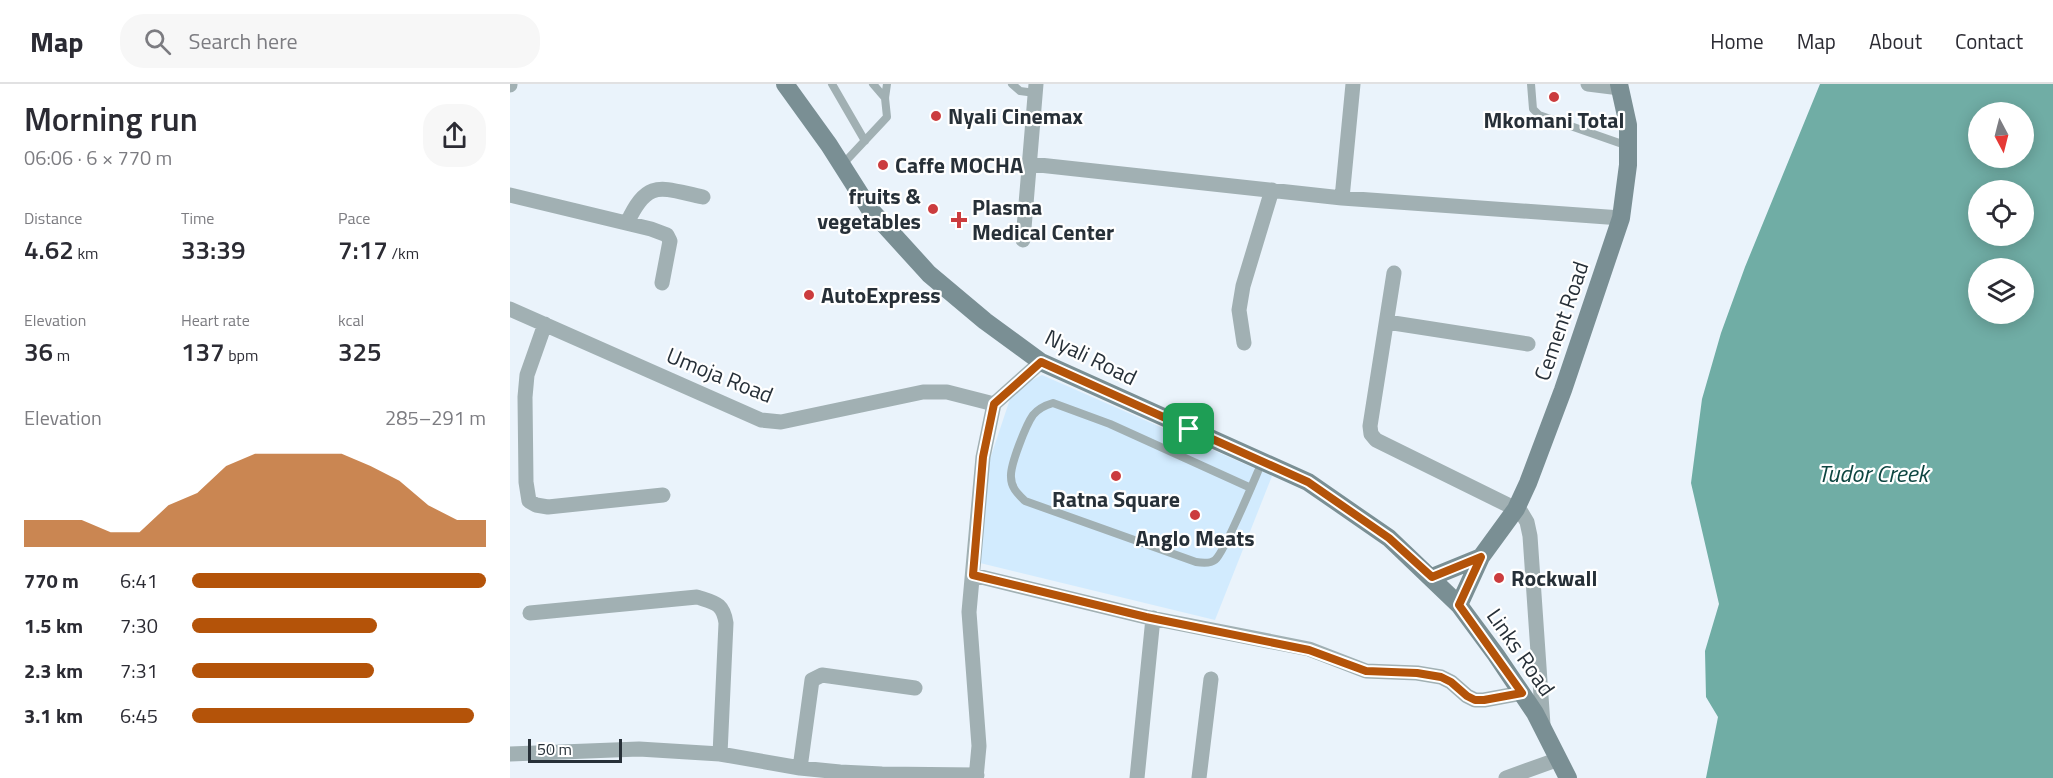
<!DOCTYPE html>
<meta charset="utf-8">
<style>
:root{--surface:#fff;--page:#f7f7f7;--text:#2b2b33;--muted:#7c7c81;--line:#e1e1e2;--accent:#b45309}
body{margin:0;font-family:"Titillium Web",sans-serif;background:var(--page);color:var(--text);height:100vh;display:flex;flex-direction:column;font-size:22px;white-space:nowrap}
*{box-sizing:border-box;margin:0}
p{font-size:20px;color:var(--muted)}
.icon{flex:none;width:33px;height:33px;fill:none;stroke:currentColor;stroke-width:2;stroke-linecap:round;stroke-linejoin:round}
.map{position:relative;flex:1;overflow:hidden}
.drawer{display:flex;flex-direction:column;background:var(--surface);width:510px}
.drawer>*{flex:none}
.needle{width:39px;rotate:173deg}
.buttons{position:absolute;left:1458px;top:18px;display:grid;gap:12px}
.buttons a{display:grid;place-items:center;width:66px;height:66px;border-radius:50%;background:var(--surface);box-shadow:0 3px 15px #0003;font-size:30px}
.scale{position:absolute;left:18px;bottom:15px;width:94px;box-sizing:border-box;padding-left:6px;border:3px solid #273038;border-top:0;font-size:16px;line-height:21px;white-space:nowrap;color:#273038;-webkit-text-stroke:4px #fff;paint-order:stroke}
.pin{position:absolute;display:grid;place-items:center;width:51px;height:51px;color:#fff;margin:-26px;border-radius:12px;box-shadow:0 3px 9px #0006}
.round{display:grid;place-items:center;flex:none;width:63px;height:63px;border-radius:24px;background:var(--page)}
.summary{display:flex;align-items:center;justify-content:space-between;height:102px;padding:0 24px}
h1{font-size:33px;font-weight:600;line-height:45px}
.metrics{display:grid;grid-template-columns:repeat(3,1fr);gap:9px;height:102px;padding:6px 24px}
.metrics div{display:grid;align-content:center}
.metrics b{font-size:26px;font-weight:600}
.metrics small{font-size:16px;font-weight:400}
.metrics p{font-size:16px}
.chart{height:168px;padding:12px 24px}
.chart p{display:flex;justify-content:space-between}
.chart svg{width:100%;height:108px;margin-top:6px;fill:var(--accent);opacity:.7}
ul{padding:0 24px;list-style:none;font-size:20px}
li{display:grid;grid-template-columns:96px 72px 1fr;align-items:center;height:45px}
li i{height:15px;border-radius:8px;background:var(--accent)}
header{display:flex;align-items:center;gap:36px;box-sizing:border-box;height:84px;padding:0 30px;background:var(--surface);border-bottom:2px solid var(--line)}
header strong{font-size:28px}
nav{display:flex;gap:33px;margin-inline-start:auto;font-size:21px}
.search{width:420px;height:54px;background:var(--page);display:flex;align-items:center;gap:15px;box-sizing:border-box;padding:0 21px;border-radius:24px;color:var(--muted);font-size:22px}
main{display:flex;flex:1;min-height:0}
.map>svg:first-child{display:block}
.built{fill:#d2ebfe}
.water{fill:#70ada5;fill-rule:evenodd}
.lines{fill:none;stroke-linecap:round;stroke-linejoin:round}
.lane{stroke:#a1b0b3;stroke-width:8}
.street{stroke:#a1b0b3;stroke-width:15}
.secondary{stroke:#7a8f94;stroke-width:18}
.route-casing{stroke:#fff;stroke-width:12}
.route{stroke:#b45309;stroke-width:8}
.poi-dot{fill:#cb3c3e;stroke:#fff;stroke-width:2}
.labels{text-anchor:middle;dominant-baseline:central;stroke-width:4.5;stroke-linejoin:round;paint-order:stroke}
.poi-label{font-size:22px;font-weight:bold;fill:#273038;stroke:#fff;text-anchor:start}
.street-label{font-size:22px;fill:#273038;stroke:#fff}
.water-label{font-size:24px;font-style:italic;fill:#0e4641;stroke:#fff}
</style>
<header>
<strong>Map</strong>
<div class="search"><svg class="icon" aria-label="search" viewBox="0 0 24 24"><circle cx="10" cy="10" r="6"/><path d="M15 15l6 6"/></svg>Search here</div>
<nav><a>Home</a><a>Map</a><a>About</a><a>Contact</a></nav>
</header>
<main>
<section class="drawer">
<div class="summary"><div><h1>Morning run</h1><p>06:06 · 6 × 770 m</p></div><a class="round"><svg class="icon" aria-label="share" viewBox="0 0 24 24"><path d="M12 15V3M7 8l5-5 5 5M5 13v7h14v-7"/></svg></a></div>
<div class="metrics">
<div><p>Distance</p><b>4.62<small> km</small></b></div>
<div><p>Time</p><b>33:39</b></div>
<div><p>Pace</p><b>7:17<small> /km</small></b></div>
</div>
<div class="metrics">
<div><p>Elevation</p><b>36<small> m</small></b></div>
<div><p>Heart rate</p><b>137<small> bpm</small></b></div>
<div><p>kcal</p><b>325</b></div>
</div>
<div class="chart"><p><span>Elevation</span>285–291 m</p>
<svg viewBox="0 0 160 44" preserveAspectRatio="none"><path d="M0 44V33L10 33L20 33L30 38L40 38L50 27L60 22L70 11L80 6L90 6L100 6L110 6L120 11L130 17L140 27L150 33L160 33V44z"/></svg>
</div>
<ul>
<li><b>770 m</b>6:41<i style="width:100%"></i></li>
<li><b>1.5 km</b>7:30<i style="width:63%"></i></li>
<li><b>2.3 km</b>7:31<i style="width:62%"></i></li>
<li><b>3.1 km</b>6:45<i style="width:96%"></i></li>
</ul>
</section>
<div class="map">
<svg width="1543" height="694" viewBox="0 0 1543 694">
<rect width="100%" height="100%" fill="#eaf3fb"/>
<path class="built" d="M532,291l230,101 -57,144 -235,-57 5,-89 28,-84z"/>
<path class="water" d="M1310,0h233v694h-347l12,-61 -12,-20 -1,-46 14,-47 -28,-121 11,-84 19,-66 24,-66zM1468,28h46v46h-46zM1468,106h46v46h-46zM1468,184h46v46h-46z"/>
<g class="lines">
<path class="lane" d="M322,0l33,57
M363,0l12,14
M502,0l8,7 15,2
M1021,0l2,25 6,6 89,31
M333,80l44,-47 -2,-19 2,-14
M741,404l-141,-64 -57,-21c-7,2 -15,6 -20,12 -7,10 -23,50 -22,62 0,11 7,17 14,24l171,61c6,1 14,2 19,-2 10,-8 40,-82 47,-98"/>
<path class="street" d="M1078,0l32,4
M0,1v-1
M520,80l312,34 279,20
M0,111l141,34 16,6 3,6 -8,42
M832,114l11,-114
M117,139c21,-45 33,-35 76,-26
M513,156l13,-156
M884,189l-24,153 1,8 5,6 140,69 5,3 6,10 3,14 13,189
M0,225l251,111 20,2 142,-30h24l47,12
M877,238l141,22
M35,240l-18,51 -2,22 1,85 3,19 7,4 12,2 115,-12
M734,259l-5,-33 4,-24 29,-96
M463,491l173,42 163,32 57,22 51,2 24,4 10,5 16,14 8,4h9l38,-7
M20,529l167,-16c18,6 26,6 29,26l-6,131
M0,670l129,-5 81,5 80,14 40,4 42,2 95,1
M290,684l12,-88 10,-5 93,13
M466,694l3,-32 -10,-134 14,-155 11,-53 47,-42
M627,694l16,-160
M689,694l12,-99
M996,694l53,-19"/>
<path class="secondary" d="M275,0l44,61 40,63 60,66 56,47 56,41 267,120 81,56 70,67 37,50 39,58 33,65
M922,493l49,-20
M949,521l22,-48 35,-48 12,-26 35,-93 58,-172 7,-53v-40l-9,-41"/>
</g>
<g class="lines">
<defs>
<path id="route" d="M531,278l267,120 81,56 43,39 49,-20 -22,48 63,88 -38,7h-9l-8,-4 -16,-14 -10,-5 -24,-4 -51,-2 -57,-21 -163,-33 -173,-42 10,-118 11,-53z"/>
</defs>
<use href="#route" class="route-casing"/>
<use href="#route" class="route"/>
</g>
<g class="poi-dot">
<circle cx="1044" cy="13" r="6"/>
<circle cx="426" cy="32" r="6"/>
<circle cx="373" cy="81" r="6"/>
<circle cx="423" cy="125" r="6"/>
<path d="M446 127h6v6h6v6h-6v6h-6v-6h-6v-6h6z"/>
<circle cx="299" cy="211" r="6"/>
<circle cx="606" cy="392" r="6"/>
<circle cx="685" cy="431" r="6"/>
<circle cx="989" cy="494" r="6"/>
</g>
<g class="labels">
<g class="poi-label">
<text x="438" y="32">Nyali Cinemax</text>
<text x="1044" y="36" text-anchor="middle">Mkomani Total</text>
<text x="385" y="81">Caffe MOCHA</text>
<text x="411" y="112" text-anchor="end">fruits &amp;<tspan x="411" dy="25">vegetables</tspan></text>
<text x="462" y="123">Plasma<tspan x="462" dy="25">Medical Center</tspan></text>
<text x="311" y="211">AutoExpress</text>
<text x="606" y="415" text-anchor="middle">Ratna Square</text>
<text x="685" y="454" text-anchor="middle">Anglo Meats</text>
<text x="1001" y="494">Rockwall</text>
</g>
<g class="street-label">
<text transform="translate(1051 237) rotate(-71)">Cement Road</text>
<text transform="translate(581 273) rotate(26)">Nyali Road</text>
<text transform="translate(210 291) rotate(22)">Umoja Road</text>
<text transform="translate(1011 568) rotate(55)">Links Road</text>
</g>
<g class="water-label">
<text x="1363" y="389">Tudor Creek</text>
</g>
</g>
</svg>
<div class="buttons">
<a><svg class="needle" viewBox="-14 -14 28 28"><path d="M0-13l5 13h-10z" fill="#e53935"/><path d="M0 13l5-13h-10z" fill="#7c7c81"/></svg></a>
<a><svg class="icon" aria-label="locate" viewBox="0 0 24 24"><circle cx="12" cy="12" r="6"/><path d="M12 2v4M12 18v4M2 12h4M18 12h4"/></svg></a>
<a><svg class="icon" aria-label="layers" viewBox="0 0 24 24"><path d="M12 4l9 5-9 5-9-5zM3 14l9 5 9-5"/></svg></a>
</div>
<div class="scale">50 m</div>
<div class="pin" style="left:679px;top:345px;background:#1e9e55"><svg class="icon" aria-label="arrive" viewBox="0 0 24 24"><path d="M6 21V4h12l-3 4 3 4H6"/></svg></div>
</div>
</main>
